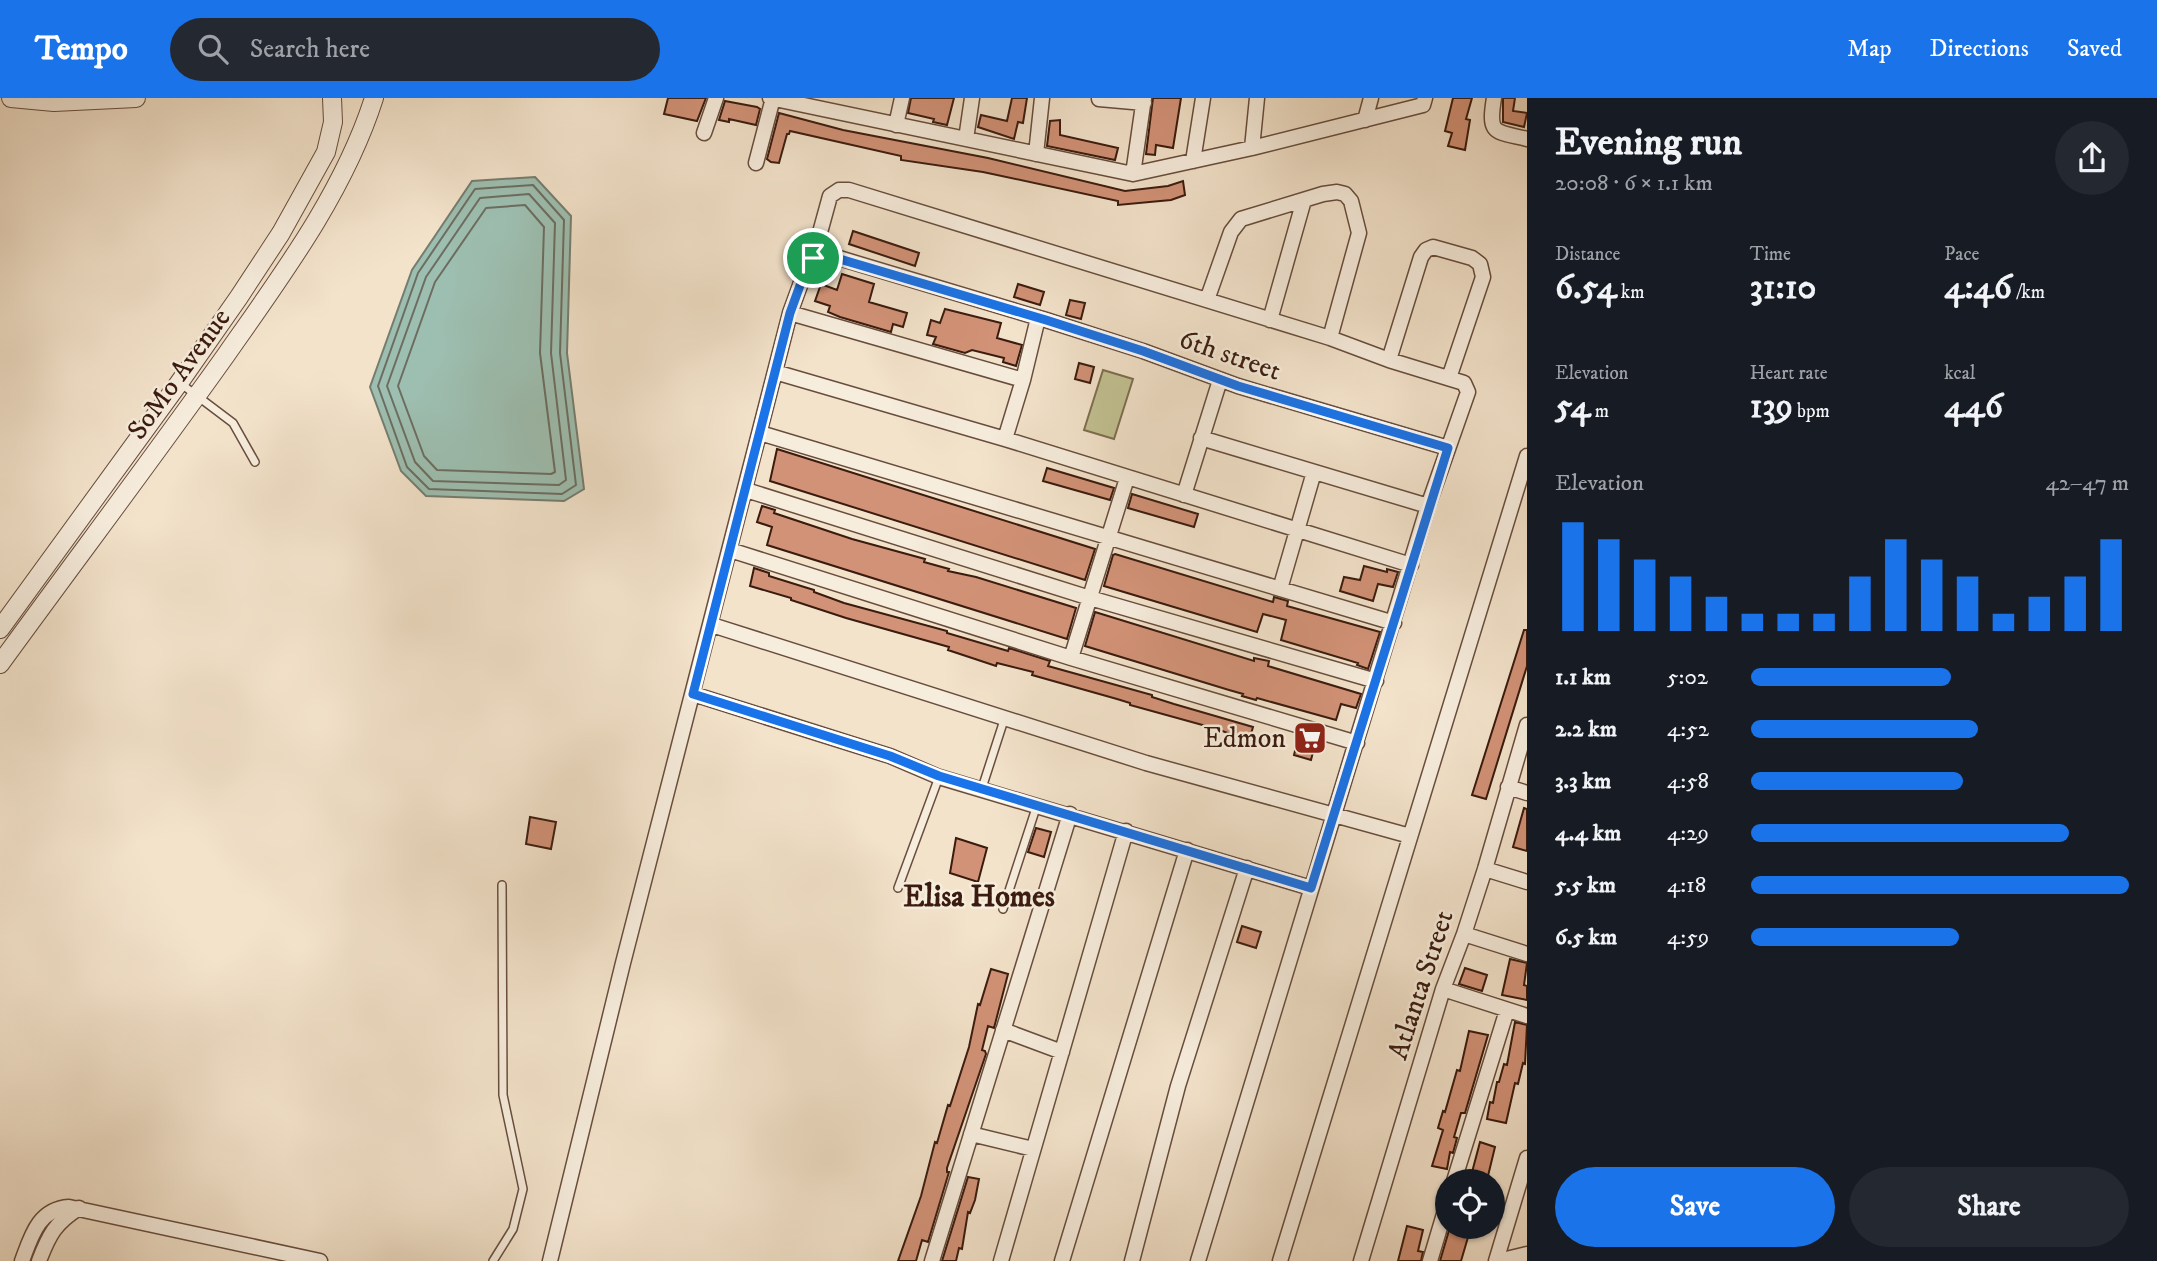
<!DOCTYPE html>
<meta charset="utf-8">
<style>
:root{--surface:#171b24;--page:#242831;--text:#f1f3f6;--muted:#9ea1a6;--accent:#1a73e8}
body{margin:0;font-family:"IM FELL DW Pica",serif;background:var(--page);color:var(--text);height:100vh;display:flex;flex-direction:column;font-size:26px;white-space:nowrap}
*{box-sizing:border-box;margin:0}
p{font-size:23px;color:var(--muted)}
.icon{flex:none;width:38px;height:38px;fill:none;stroke:currentColor;stroke-width:2;stroke-linecap:round;stroke-linejoin:round}
.map{position:relative;flex:1;overflow:hidden}
.drawer{display:flex;flex-direction:column;background:var(--surface);width:630px}
.drawer>*{flex:none}
.tools{position:absolute;left:1435px;top:1071px;display:grid;gap:14px}
.tools a{display:grid;place-items:center;width:70px;height:70px;border-radius:50%;background:var(--surface);box-shadow:0 2px 5px #0004;font-size:35px}
.pin{position:absolute;display:grid;place-items:center;width:60px;height:60px;color:#fff;margin:-30px;border:4px solid #fff;border-radius:50%;box-shadow:0 2px 7px #0007}
.round{display:grid;place-items:center;flex:none;width:74px;height:74px;border-radius:37px;background:var(--page)}
.summary{display:flex;align-items:center;justify-content:space-between;height:119px;padding:0 28px}
h1{font-size:38px;font-weight:700;line-height:52px}
.figures{display:grid;grid-template-columns:repeat(3,1fr);gap:10px;height:119px;padding:7px 28px}
.figures div{display:grid;align-content:center}
.figures b{font-size:35px;font-weight:700}
.figures small{font-size:19px;font-weight:400}
.figures p{font-size:19px}
.chart{height:196px;padding:14px 28px}
.chart p{display:flex;justify-content:space-between}
.chart svg{width:100%;height:126px;margin-top:7px;stroke:var(--accent);stroke-width:6}
.cta{display:flex;gap:14px;margin-top:auto;padding:14px 28px}
.cta a{flex:1;height:80px;border-radius:42px;background:var(--accent);color:#fff;font-size:28px;font-weight:700;line-height:80px;text-align:center}
.cta a+a{background:var(--page);color:var(--text)}
ul{padding:0 28px;list-style:none;font-size:23px}
li{display:grid;grid-template-columns:112px 84px 1fr;align-items:center;height:52px}
li i{height:18px;border-radius:9px;background:var(--accent)}
header{display:flex;align-items:center;gap:42px;box-sizing:border-box;height:98px;padding:0 35px;background:var(--accent);color:#fff}
header strong{font-size:33px}
nav{display:flex;gap:38px;margin-inline-start:auto;font-size:24px}
.search{width:490px;height:63px;background:var(--page);display:flex;align-items:center;gap:18px;box-sizing:border-box;padding:0 24px;border-radius:38px;color:var(--muted);font-size:26px}
main{display:flex;flex:1;min-height:0}
.map>svg:first-child{display:block}
.green{fill:#c2c192;stroke:#7e6e50;stroke-width:2}
.water{fill:#9dbfb1;stroke:#757d70;stroke-width:2}
.lines{fill:none;stroke-linecap:round;stroke-linejoin:round}
.shore{stroke:#6c6d60;stroke-width:2}
.building{fill:#d29277;stroke:#3a1b0f;stroke-width:2}
.service-casing{stroke:#684d3e;stroke-width:10}
.minor-casing{stroke:#684d3e;stroke-width:17}
.tertiary-casing{stroke:#684d3e;stroke-width:20}
.service{stroke:#f7eddd;stroke-width:7}
.minor{stroke:#f7eddd;stroke-width:14}
.tertiary{stroke:#f7eddd;stroke-width:18}
.route-casing{stroke:#fff;stroke-width:14}
.route{stroke:#1a73e8;stroke-width:9}
.labels{text-anchor:middle;dominant-baseline:central;stroke-width:5;stroke-linejoin:round;paint-order:stroke}
.street-label{font-size:28px;fill:#3a1b0f;stroke:#f7eddd}
.poi-label{font-size:28px;fill:#3a1b0f;stroke:#f7eddd;text-anchor:end}
.neighbourhood-label{font-size:30px;font-weight:bold;fill:#3a1b0f;stroke:#f7eddd}
</style>
<header>
<strong>Tempo</strong>
<div class="search"><svg class="icon" aria-label="search" viewBox="0 0 24 24"><circle cx="10" cy="10" r="6"/><path d="M15 15l6 6"/></svg>Search here</div>
<nav><a>Map</a><a>Directions</a><a>Saved</a></nav>
</header>
<main>
<div class="map">
<svg width="1527" height="1163" viewBox="0 0 1527 1163">
<rect width="100%" height="100%" fill="#f3e3cb"/>
<filter id="stains"><feTurbulence type="fractalNoise" baseFrequency=".00286" numOctaves="4"/><feColorMatrix values="0 0 0 0 .2 0 0 0 0 .09 0 0 0 0 .02 0 0 0 .5 -.17"/></filter>
<radialGradient id="worn" r=".72"><stop offset=".6" stop-color="#630" stop-opacity="0"/><stop offset="1" stop-color="#630" stop-opacity=".3"/></radialGradient>
<path class="green" d="M1103,272l30,9 -19,60 -30,-9z"/>
<path class="water" d="M535,79l36,39 -4,137 17,136 -20,12 -138,-5 -25,-25 -31,-84 42,-117 60,-89z"/>
<g class="lines">
<path class="shore" d="M533,87l31,35 -4,133 16,132 -14,9 -133,-5 -22,-22 -29,-81 40,-113 57,-84z
M529,96l26,29 -4,130 15,127 -7,5 -126,-4 -18,-19 -28,-76 39,-109 54,-79z
M525,107l19,22 -4,126 15,119 -4,2 -114,-4 -13,-14 -26,-70 37,-104 51,-74z"/>
</g>
<path class="building" d="M668,0h38l-9,23 -33,-7z
M911,0h43l-7,27 -14,-3 1,-3 -26,-6z
M1012,0h15l-4,25 -5,-1 -4,17 -36,-12 3,-12 26,6z
M1153,0h28l-8,50 -17,-3 -1,10 -9,-1z
M1453,0h19l-6,21 4,1 -5,30 -17,-4 4,-13 -7,-2z
M1503,0h12l-2,13 14,2 -3,14 -21,-5z
M725,3l32,6 3,2 -4,16 -27,-6v3l-10,-2z
M779,15l64,17 145,28 137,33 43,-5 15,-5 2,14 -14,5 -53,5v-4l-135,-29 -82,-12v-4l-111,-25 -1,3h-2l-8,29 -8,-1 -4,-3z
M1060,22v15l58,13 -3,12 -68,-14 3,-25z
M853,133l66,22 -4,13 -66,-22z
M842,176l32,10 -5,18 38,11 -4,14 -10,-3 -2,8 -51,-15 -12,-5 2,-6 -15,-5 6,-17 16,6z
M1018,186l26,8 -4,13 -26,-8z
M1070,202l15,3 -4,16 -15,-4z
M945,211l56,14 -4,15 25,7 -6,21 -13,-4 1,-4 -32,-8 -7,3 -32,-9 3,-7 -9,-2 4,-15 9,3z
M1079,265l15,4 -4,16 -15,-4z
M777,351l318,100 -10,31 -315,-99z
M1047,370l67,20 -4,12 -67,-19z
M1132,396l66,20 -4,13 -66,-19z
M762,408l13,4 -1,3 78,26 73,20 -1,3 25,7 -1,2 28,6 100,31 -9,31 -300,-94 5,-18 -15,-5z
M1115,456l158,48 1,-5 14,4 -1,5 93,26 -12,37 -11,-4 1,-2 -77,-23 5,-20 -23,-6 -6,18 -153,-46 9,-31z
M1364,468l23,6v-3l11,3 -5,15 -15,-3 -5,17 -33,-10 4,-14 16,3z
M754,470l15,5v3l45,14v2l30,11 103,28v2l61,18 1,-3 41,13 -2,5 104,29v2l22,7 79,23 -4,14 -32,-12 -87,-24v-2l-13,-4 -85,-24 1,-3 -36,-9 -1,3 -48,-16 1,-3 -103,-29 -55,-18v-2l-41,-12z
M1095,514l159,49v-3l15,3 -1,5 93,28 -5,14 -15,-4 -5,16 -79,-22 -1,2 -14,-4 1,-2 -14,-4 -144,-44z
M1524,532h3v36l-41,133 -14,-4z
M1298,641l17,5 -4,16 -17,-5z
M1524,710l3,1v42l-14,-4z
M530,719l26,5 -5,27 -25,-5z
M1036,730l15,4 -7,25 -16,-5z
M956,740l31,10 -9,34 -28,-9z
M1242,828l19,6 -5,16 -19,-6z
M1510,861l17,4 -3,22 3,1v14l-25,-5z
M1465,870l22,7 -5,16 -23,-7z
M991,871l17,5 -14,54 -6,-2 -6,24 3,1 1,3 -39,114v4h2l-21,70 -6,-2 -6,21h-18l23,-65 14,-54 2,1 11,-38 2,1 19,-59 9,-43 2,1z
M1515,924l12,3 -2,39 -2,-1 -5,21 -3,-1 -9,40 -19,-4 3,-17 3,1 4,-21h2l5,-18 3,1z
M1469,933l19,4 -23,78h-4l-7,24 3,1 -4,15 -3,-1 -3,17 -15,-3 11,-36 -5,-2 5,-17 2,1 12,-42 3,1z
M1480,1044l15,5 -8,33 -16,-4z
M968,1079l11,2 -4,21 -5,13 -2,-1 -6,37 -3,-1 -3,13h-14z
M1407,1128l16,4 -5,21 5,1 -2,9h-23z
M1450,1129h21l-10,34h-21z"/>
<g class="lines">
<defs>
<path id="service" d="M180,285l53,40 22,39
M982,690l23,-71
M898,790l41,-111
M1003,811l34,-104
M493,1163l20,-32 10,-40 -20,-94 -1,-210"/>
<path id="minor" d="M770,0l363,76 119,-26 171,-43 2,-7
M1494,0c-6,37 0,33 33,41
M1099,1l45,4
M1365,22l6,-22
M896,27l6,-27
M704,35l12,-35
M966,41l6,-41
M1252,50l5,-50
M1036,56l6,-56
M1193,63l10,-63
M756,65l17,-65
M1133,76l11,-76
M813,160l17,-62 9,-6h10l481,148 59,22 75,23 4,9 -40,114 -230,755
M1207,202l24,-68 10,-13 82,-25 14,-2 8,2 6,7 8,32 -29,105
M790,215l233,67
M1270,222l34,-120
M1389,262l32,-103 5,-7 7,-3 39,11 8,6 3,13 -34,101
M775,274l230,67 406,126
M760,335l634,190
M1201,340l227,68
M1005,341l18,-59 15,-62
M746,392l344,108 286,83
M1184,397l36,-115
M730,452l341,108 286,85
M1280,491l34,-117
M712,527l434,138 264,73
M1071,560l56,-180
M693,596l197,62 49,21 372,111
M1508,689l19,6
M1485,771l42,13
M1464,836l63,20
M1443,891l84,27
M1003,932l59,22
M971,1036l62,15
M1454,1083l53,-171
M22,1163c9,-24 16,-52 47,-54l251,54
M39,1163c10,-26 16,-38 40,-53
M550,1163l73,-298 167,-650 16,-44 7,-11 13,-3 13,3 207,62 97,31 95,35 210,62
M932,1163l138,-447
M1001,1163l125,-430
M1062,1163l125,-411
M1132,1163l46,-175 69,-218
M1280,1163l247,-805
M1361,1163l82,-272 21,-55 21,-65 42,-144
M1430,1163l17,-57
M1496,1163l31,-103
M1498,1163l29,-7"/>
<path id="tertiary" d="M11,0l43,4 82,-4
M0,531l179,-246 60,-86 42,-64 45,-81 7,-30 -1,-24
M0,566c75,-103 152,-205 226,-309 56,-80 118,-163 148,-257"/>
</defs>
<use href="#service" class="service-casing"/>
<use href="#minor" class="minor-casing"/>
<use href="#tertiary" class="tertiary-casing"/>
<use href="#service" class="service"/>
<use href="#minor" class="minor"/>
<use href="#tertiary" class="tertiary"/>
</g>
<g class="lines">
<defs>
<path id="route" d="M826,157l220,65 97,31 95,35 210,62 -137,440 -372,-112 -49,-20 -197,-62 97,-381 16,-44 7,-11z"/>
</defs>
<use href="#route" class="route-casing"/>
<use href="#route" class="route"/>
</g>
<defs>
<symbol id="supermarket-square" viewBox="-11 -11 22 22"><rect x="-9" y="-9" width="18" height="18" rx="4" fill="#8f2418" stroke="#f7eddd"/><path d="M-6-5.5h2.5l.6 2H6L4.5 2H-2.5L-4.4-4H-6ZM-1.5 3.2a1.3 1.3 0 1 0 .1 0ZM3 3.2a1.3 1.3 0 1 0 .1 0Z" fill="#fff"/></symbol>
</defs>
<g fill-rule="evenodd">
<use href="#supermarket-square" x="1291" y="621" width="38" height="38"/>
</g>
<g class="labels">
<g class="street-label">
<text transform="translate(1230 257) rotate(19)">6th street</text>
<text transform="translate(179 276) rotate(-54)">SoMo Avenue</text>
<text transform="translate(1421 887) rotate(-72)">Atlanta Street</text>
</g>
<g class="poi-label">
<text x="1286" y="640">Edmon</text>
</g>
<g class="neighbourhood-label">
<text x="979" y="799">Elisa Homes</text>
</g>
</g>
<rect width="100%" height="100%" filter="url(#stains)"/>
<rect width="100%" height="100%" fill="url(#worn)"/>
</svg>
<div class="tools">
<a><svg class="icon" aria-label="locate" viewBox="0 0 24 24"><circle cx="12" cy="12" r="6"/><path d="M12 2v4M12 18v4M2 12h4M18 12h4"/></svg></a>
</div>
<div class="pin" style="left:813px;top:160px;background:#1e9e55"><svg class="icon" aria-label="arrive" viewBox="0 0 24 24"><path d="M6 21V4h12l-3 4 3 4H6"/></svg></div>
</div>
<section class="drawer">
<div class="summary"><div><h1>Evening run</h1><p>20:08 · 6 × 1.1 km</p></div><a class="round"><svg class="icon" aria-label="share" viewBox="0 0 24 24"><path d="M12 15V3M7 8l5-5 5 5M5 13v7h14v-7"/></svg></a></div>
<div class="figures">
<div><p>Distance</p><b>6.54<small> km</small></b></div>
<div><p>Time</p><b>31:10</b></div>
<div><p>Pace</p><b>4:46<small> /km</small></b></div>
</div>
<div class="figures">
<div><p>Elevation</p><b>54<small> m</small></b></div>
<div><p>Heart rate</p><b>139<small> bpm</small></b></div>
<div><p>kcal</p><b>446</b></div>
</div>
<div class="chart"><p><span>Elevation</span>42–47 m</p>
<svg viewBox="0 0 160 44" preserveAspectRatio="none"><path d="M5 44V6M15 44V12M25 44V19M35 44V25M45 44V32M55 44V38M65 44V38M75 44V38M85 44V25M95 44V12M105 44V19M115 44V25M125 44V38M135 44V32M145 44V25M155 44V12"/></svg>
</div>
<ul>
<li><b>1.1 km</b>5:02<i style="width:53%"></i></li>
<li><b>2.2 km</b>4:52<i style="width:60%"></i></li>
<li><b>3.3 km</b>4:58<i style="width:56%"></i></li>
<li><b>4.4 km</b>4:29<i style="width:84%"></i></li>
<li><b>5.5 km</b>4:18<i style="width:100%"></i></li>
<li><b>6.5 km</b>4:59<i style="width:55%"></i></li>
</ul>
<div class="cta"><a>Save</a><a>Share</a></div>
</section>
</main>
